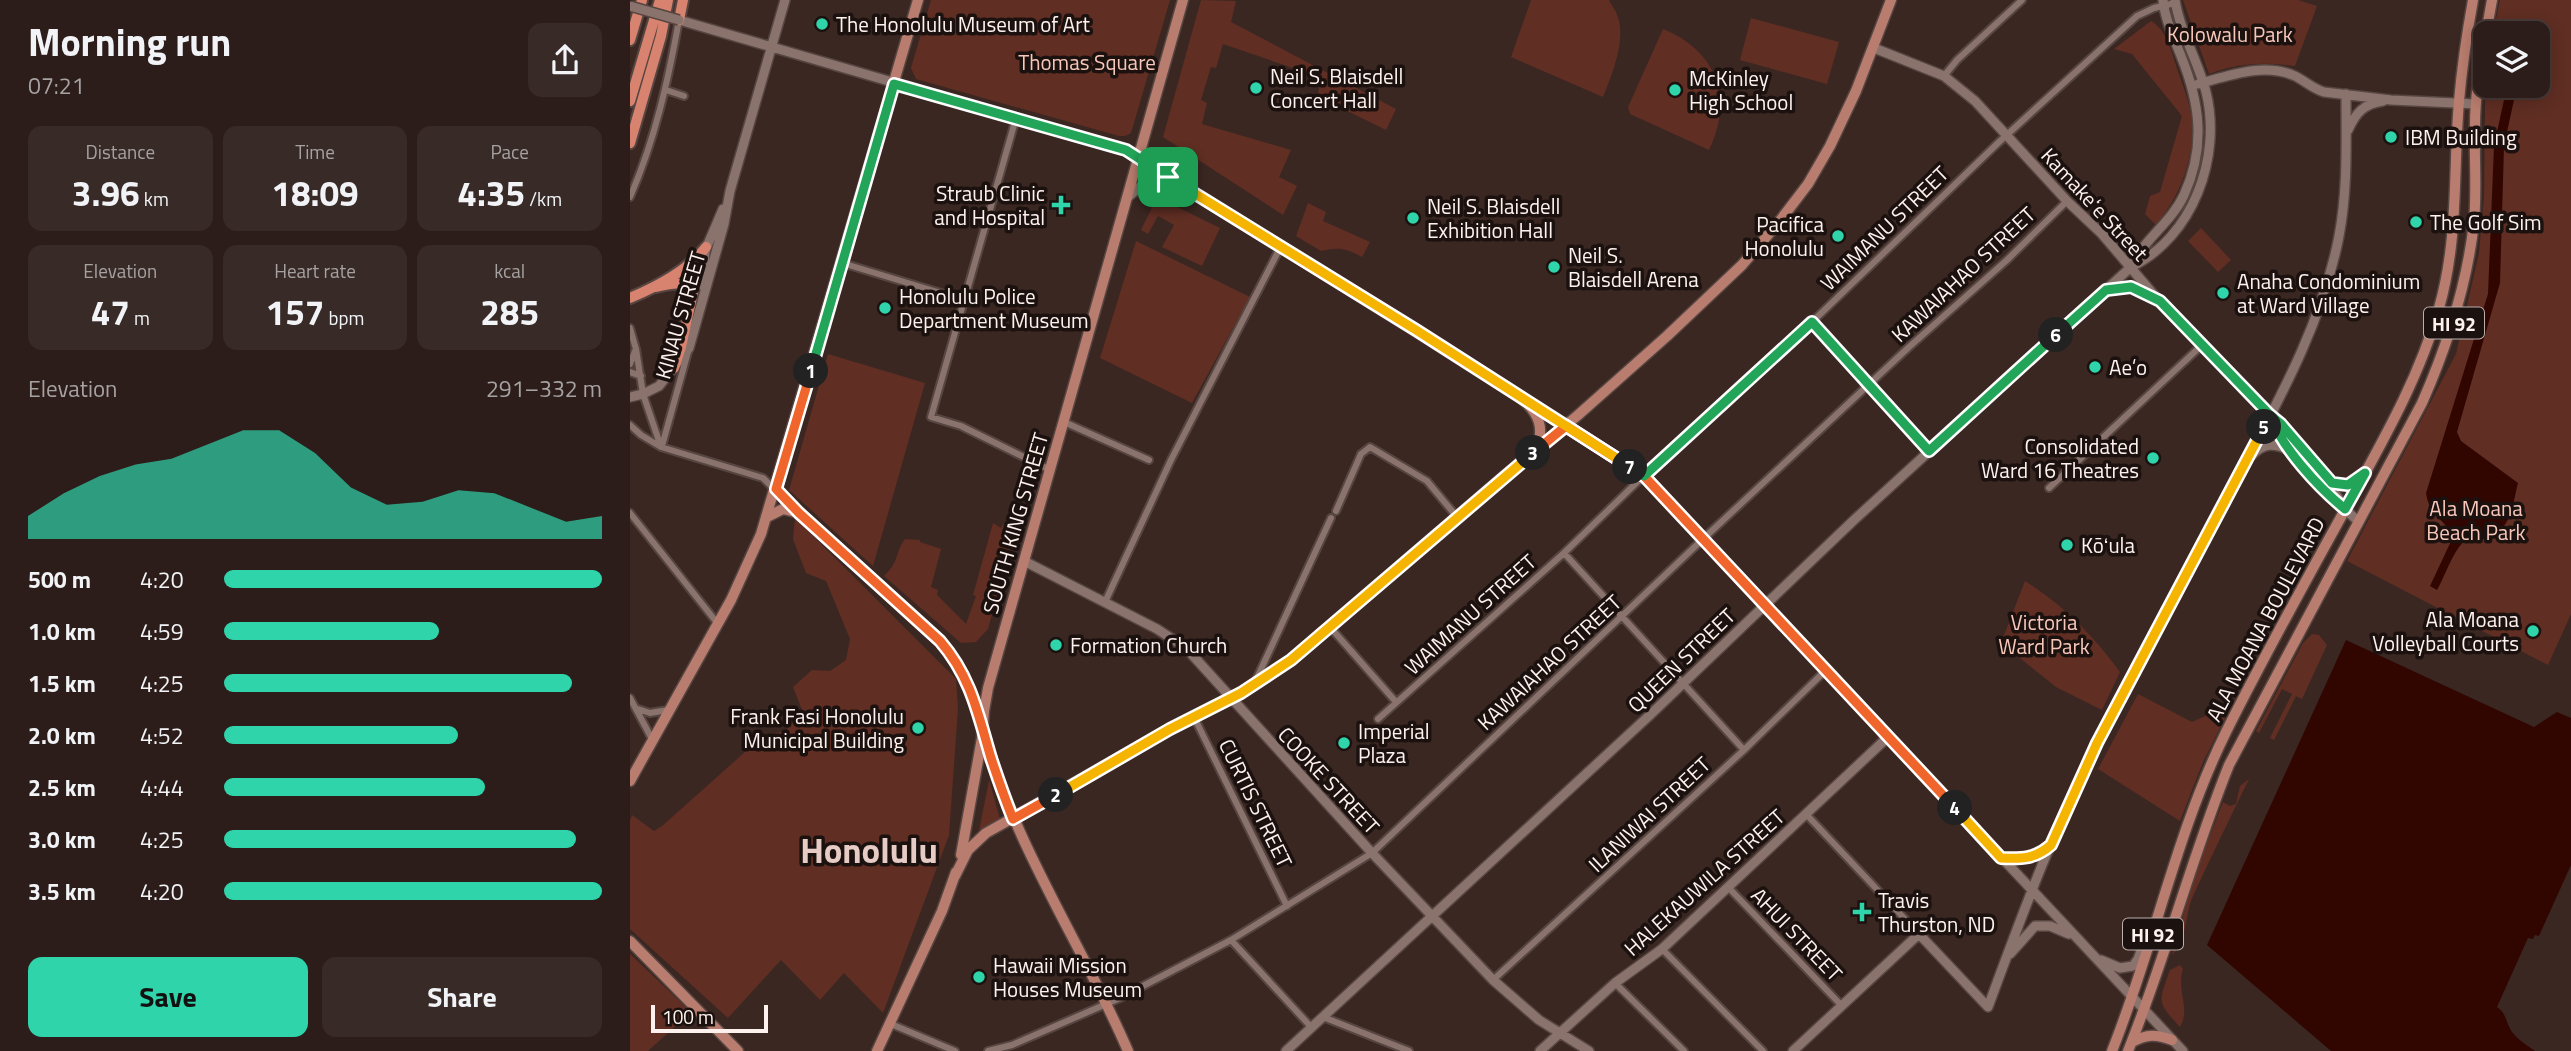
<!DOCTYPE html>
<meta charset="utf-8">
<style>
:root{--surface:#2c1d1a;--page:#382a27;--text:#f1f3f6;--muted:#a6a2a2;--line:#483b39;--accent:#2fd4aa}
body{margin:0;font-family:"Titillium Web",sans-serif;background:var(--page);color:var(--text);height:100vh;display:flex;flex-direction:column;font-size:26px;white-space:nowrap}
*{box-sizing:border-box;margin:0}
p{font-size:23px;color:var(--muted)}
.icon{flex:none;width:38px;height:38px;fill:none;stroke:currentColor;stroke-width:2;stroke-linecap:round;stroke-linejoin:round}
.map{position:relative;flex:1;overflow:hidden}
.sheet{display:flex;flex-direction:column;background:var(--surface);width:630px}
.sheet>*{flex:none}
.tools{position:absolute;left:1843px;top:21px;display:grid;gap:14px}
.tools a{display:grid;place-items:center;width:77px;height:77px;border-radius:14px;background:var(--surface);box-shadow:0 4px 18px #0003,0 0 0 2px var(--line);font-size:35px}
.scale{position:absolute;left:21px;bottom:18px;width:117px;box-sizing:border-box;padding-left:7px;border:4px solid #fff1ed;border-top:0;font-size:19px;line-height:24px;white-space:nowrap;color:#fff1ed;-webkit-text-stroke:5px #1b1210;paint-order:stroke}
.pin{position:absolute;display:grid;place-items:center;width:60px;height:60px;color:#fff;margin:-30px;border-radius:14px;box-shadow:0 4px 10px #0006}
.km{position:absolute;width:35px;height:35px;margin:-18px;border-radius:50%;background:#222;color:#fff;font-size:19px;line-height:35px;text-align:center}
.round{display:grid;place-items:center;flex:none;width:74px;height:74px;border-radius:14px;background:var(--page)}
.headline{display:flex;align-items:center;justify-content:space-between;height:119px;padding:0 28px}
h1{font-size:38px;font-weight:700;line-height:52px}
.stats{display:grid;grid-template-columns:repeat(3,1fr);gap:10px;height:119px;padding:7px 28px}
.stats div{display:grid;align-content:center;border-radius:14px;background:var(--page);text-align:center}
.stats b{font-size:35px;font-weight:700}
.stats small{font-size:19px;font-weight:400}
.stats p{font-size:19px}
.chart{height:196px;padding:14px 28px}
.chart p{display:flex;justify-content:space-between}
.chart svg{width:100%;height:126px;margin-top:7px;fill:var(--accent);opacity:.7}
.cta{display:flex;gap:14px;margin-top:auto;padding:14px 28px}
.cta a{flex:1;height:80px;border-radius:14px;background:var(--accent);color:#111;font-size:28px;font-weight:700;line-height:80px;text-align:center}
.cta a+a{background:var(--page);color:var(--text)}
ul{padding:0 28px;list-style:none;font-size:23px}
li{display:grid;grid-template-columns:112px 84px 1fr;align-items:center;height:52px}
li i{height:18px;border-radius:9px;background:var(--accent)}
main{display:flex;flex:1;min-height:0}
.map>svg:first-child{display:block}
.green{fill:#602e23}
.water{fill:#310601}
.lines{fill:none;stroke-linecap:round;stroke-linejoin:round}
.street-casing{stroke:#564541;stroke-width:10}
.secondary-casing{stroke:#564541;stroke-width:12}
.primary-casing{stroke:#564541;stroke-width:13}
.highway-casing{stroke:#564541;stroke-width:14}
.street{stroke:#8a736d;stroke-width:6}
.secondary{stroke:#8a736d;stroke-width:9}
.primary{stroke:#b87d6e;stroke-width:10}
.highway{stroke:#d7836f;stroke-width:10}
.secondary-bridge-casing{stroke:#564541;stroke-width:12;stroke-linecap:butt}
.secondary-bridge{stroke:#8a736d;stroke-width:9}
.split-1-casing{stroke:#fff;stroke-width:14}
.split-2-casing{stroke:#fff;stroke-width:14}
.split-3-casing{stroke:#fff;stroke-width:14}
.split-4-casing{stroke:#fff;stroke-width:14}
.split-5-casing{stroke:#fff;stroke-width:14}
.split-6-casing{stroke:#fff;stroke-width:14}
.split-7-casing{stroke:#fff;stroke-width:14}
.split-8-casing{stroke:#fff;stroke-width:14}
.split-1{stroke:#22a559;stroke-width:9}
.split-2{stroke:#f0652b;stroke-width:9}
.split-3{stroke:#f5b400;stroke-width:9}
.split-4{stroke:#f0652b;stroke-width:9}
.split-5{stroke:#f5b400;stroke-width:9}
.split-6{stroke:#22a559;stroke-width:9}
.split-7{stroke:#22a559;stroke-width:9}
.split-8{stroke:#f5b400;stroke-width:9}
.poi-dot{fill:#2fd4aa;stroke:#1b1210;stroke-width:2.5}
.labels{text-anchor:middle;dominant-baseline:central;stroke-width:7;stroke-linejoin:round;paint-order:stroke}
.shield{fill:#1b1210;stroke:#bbaeab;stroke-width:2}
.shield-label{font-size:19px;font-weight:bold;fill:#fff1ed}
.poi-label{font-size:21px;fill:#fff1ed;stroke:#1b1210;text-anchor:start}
.park-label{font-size:21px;fill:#f9c7ba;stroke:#1b1210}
.street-label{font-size:21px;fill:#fff1ed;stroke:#1b1210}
.town-label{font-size:35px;font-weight:bold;fill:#e6ccc5;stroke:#1b1210}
</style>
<main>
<section class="sheet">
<div class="headline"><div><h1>Morning run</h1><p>07:21</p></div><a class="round"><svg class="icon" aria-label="share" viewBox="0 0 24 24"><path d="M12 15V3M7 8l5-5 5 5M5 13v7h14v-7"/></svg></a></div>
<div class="stats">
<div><p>Distance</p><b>3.96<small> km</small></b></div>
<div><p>Time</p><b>18:09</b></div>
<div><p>Pace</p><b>4:35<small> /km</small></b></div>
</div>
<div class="stats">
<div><p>Elevation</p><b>47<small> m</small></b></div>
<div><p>Heart rate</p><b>157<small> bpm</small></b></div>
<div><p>kcal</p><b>285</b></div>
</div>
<div class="chart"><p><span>Elevation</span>291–332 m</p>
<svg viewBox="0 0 160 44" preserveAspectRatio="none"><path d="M0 44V36L10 28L20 22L30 18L40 16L50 11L60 6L70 6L80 14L90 26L100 32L110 31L120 27L130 28L140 33L150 38L160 36V44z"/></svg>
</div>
<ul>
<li><b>500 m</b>4:20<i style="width:100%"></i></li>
<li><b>1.0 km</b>4:59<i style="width:57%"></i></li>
<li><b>1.5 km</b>4:25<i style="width:92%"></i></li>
<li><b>2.0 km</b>4:52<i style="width:62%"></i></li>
<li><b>2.5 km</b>4:44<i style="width:69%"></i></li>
<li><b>3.0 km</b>4:25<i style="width:93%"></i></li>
<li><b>3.5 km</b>4:20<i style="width:100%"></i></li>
</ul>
<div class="cta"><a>Save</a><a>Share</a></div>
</section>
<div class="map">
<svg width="1941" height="1051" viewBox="0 0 1941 1051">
<rect width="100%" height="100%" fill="#3b2722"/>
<path class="green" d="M301,0h239l-39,133 -6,3h-6l-203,-57 -5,-11z
M571,0l35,1 -5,21 165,87 -10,21 -69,-34 5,-18 -99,-34 -7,24 -5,-1 -10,33 6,3 -5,21 89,26 -12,27 18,9 -14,29 -120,-78z
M901,0h78c2,5 7,10 8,15 10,23 -5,60 -14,82l-92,-40z
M1553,0h115l19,6 -22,60c-30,-4 -57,-3 -86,8z
M1870,0h71v614l-23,51 -201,-104 109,-207 23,-101 5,-56 1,-92 2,-19h51v-53h-45z
M1121,18l88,24 -12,42 -87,-24z
M1521,21c14,8 19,25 24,41 5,17 13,34 16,52 6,40 -10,81 -35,111l-11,-11 5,-18 10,-4 22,-76 -50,-62 -18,-5z
M1033,29c54,22 71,69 46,121l-79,-36 -2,-7z
M527,197l63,31 -18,38 -40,-19 12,-22 -16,-9 -10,18 -7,-4z
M678,203l18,9 -3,9 47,21 -8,15c-16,-9 -23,-10 -41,-6l-25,-15z
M1571,228l30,32 -13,12 -30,-31z
M506,241l114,56 -58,106 -92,-45z
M198,354l97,29 -52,183 -84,-76z
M165,518l161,161 2,30 -9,126 -66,178 -39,-40 -24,27 -39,-40 -53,58 -98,-89v-108l2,-6 22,16 8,-5 83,-74 14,-16 27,-5 16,-21 -9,-23 19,-17 18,1 16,-11 4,-21 -24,-58 -20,-8 -13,-34z
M363,523l8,5 2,-4c7,4 11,7 10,15l-25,90 -12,13 -15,1 -77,-67c16,-15 11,-24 21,-37l15,1v2l21,7 -10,38 7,3 -1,5 29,29 10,-28 -3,-1z
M1395,581c38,24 69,55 95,91l-18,38 -46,-23 -55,-44z
M1682,634l7,1 8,10 -25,54 -6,-3 -22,44 -4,-2 22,-44 -10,-5 -23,44 -3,-2 47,-88z
M1508,694l54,28 40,-18 -29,58 -23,59 -82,-52z
M1619,779c-19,39 -38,78 -56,117 -9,20 -5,43 -21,59l23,-81 28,-72 7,4 6,-2 4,-18z
M359,780l11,39 -20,13 -1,-1z
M0,954l61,58 -43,39h-18z
M1550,965l3,4c-7,23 8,39 -3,58 -23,-25 -22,-24 -10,-57z"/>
<path class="water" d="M1877,86h10l-13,60 -4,137 -43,149 4,9 57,42c-6,23 -6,48 -34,56 -8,2 -14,-4 -21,3 -11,12 -18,34 -26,48l-7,-4 23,-49c-7,-17 -24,-21 -27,-44l62,-199 6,-148z
M1716,640l188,87 23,-15 14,6v147l-32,71 -4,-1 -2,4 -5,-1 -31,69c9,5 9,16 15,25 6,8 15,13 23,19h-204l-124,-106z"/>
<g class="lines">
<defs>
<path id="street" d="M1314,76l13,-16 65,-60
M36,90l18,6
M386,118l-85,299 30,9 89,44
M0,197c25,-57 38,-116 49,-177
M212,263l122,37
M1182,322l117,129
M0,328l6,21 7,45 18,53
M0,364l5,-13
M0,372l11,4
M434,422l85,38
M0,425l11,10 20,12 102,31 35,34
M32,446l26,-94
M1419,488l153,-143
M706,511l25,-57 9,-7 57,34 30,36
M0,513l88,111
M934,553l180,197
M475,602l66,-142 109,-212
M700,627l66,75
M625,682l76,-164
M0,698l22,41
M8,709l12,4 18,-3
M564,717l93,189
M748,719l186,-166 99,-96 149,-135 186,-179 139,-127 17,-8 21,-5
M1176,814l113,120
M1098,887l113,118
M601,940l81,88
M1032,949l101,102
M863,980l251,-230 82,-80
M985,983l69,68
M693,1017l86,34
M261,1024l64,27
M358,1051l24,-6 108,-47 111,-58 141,-87 331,-314 206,-192 98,-87 60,-59"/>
<path id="secondary" d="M49,20l447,130 502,315 16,11 539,575
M1244,48l70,28 31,25 92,100 35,33 57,67 122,123 46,57 18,28
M1568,84c30,-8 66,-22 97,-8 10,5 17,12 29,16l67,8 85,4
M1718,130c8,-17 15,-26 35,-29
M498,197l21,-18 19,-2
M1501,267c12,-27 40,-44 53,-72 22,-48 16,-92 -3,-139 -7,-18 -16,-36 -18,-56
M73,286l2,-35 18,-42
M1478,289l23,-2 23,11
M0,397l13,-3 16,-8 30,-38 35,-124 6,-33 55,-191
M1641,417c14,37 59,79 88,105
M1622,455c12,-12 22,-12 37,-5
M1699,482c14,7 23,4 34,-7
M394,561l133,68 29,19 186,205 121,127 46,40 50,31
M1371,858c20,1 34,2 49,-12
M1380,954l25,-28h15l19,8
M1471,960l19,8 13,-2 5,-7 13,-35
M656,1051l365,-337 203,-194 277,-253c62,-30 91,-110 75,-175 -8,-31 -26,-60 -31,-92
M910,1051l75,-68 47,-34 226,-212
M1163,1051l126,-117 69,73c33,-89 66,-180 110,-265 44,-86 91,-171 136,-257 42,-80 88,-160 105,-249 9,-47 7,-95 7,-142"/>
<path id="primary" d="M1856,33l6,-33
M891,398c18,15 24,30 15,52
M137,517l16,-8 16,4 141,128c20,23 32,49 40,78
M354,734c31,113 98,210 144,317
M0,781l101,-181 30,-66 157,-534
M331,855l21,-117 2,-27 4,-23 195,-688
M325,876l13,-26 18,-17 184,-104 71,-36 50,-33 211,-182 75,-62 90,-80 75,-71 37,-43 29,-38 22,-38 26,-55 35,-91
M0,941l108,110
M1502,1042c15,-8 24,-8 40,-2
M247,1051l65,-140 14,-39
M1482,1051c42,-105 64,-218 114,-319 38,-76 79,-150 120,-224 35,-64 73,-129 93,-200 20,-70 14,-136 20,-207 3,-34 8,-68 14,-101
M1498,1051c38,-94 63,-192 101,-286l193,-362c26,-59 45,-117 52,-181 3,-32 0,-65 1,-97 0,-29 5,-57 10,-86"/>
<path id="highway" d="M49,20l4,-20
M0,40l12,-40
M0,101l30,-101
M0,143l31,-107 7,-36
M26,287c13,-3 28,-8 37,5l-12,55 -7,21
M0,298c28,-12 57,-27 76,-51"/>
</defs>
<use href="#street" class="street-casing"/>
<use href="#secondary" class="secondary-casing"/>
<use href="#primary" class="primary-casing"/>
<use href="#highway" class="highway-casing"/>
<use href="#street" class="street"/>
<use href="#secondary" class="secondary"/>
<use href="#primary" class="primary"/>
<use href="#highway" class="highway"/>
<defs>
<path id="secondary-bridge" d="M0,6l49,14"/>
</defs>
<use href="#secondary-bridge" class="secondary-bridge-casing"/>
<use href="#secondary-bridge" class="secondary-bridge"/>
</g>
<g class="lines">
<defs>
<path id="split-1" d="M181,371l83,-287 232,66 42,27"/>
<path id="split-2" d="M181,371l-35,118 23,24 141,128c31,36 38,73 51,117 7,21 14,41 22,61l43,-24"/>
<path id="split-3" d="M426,795l114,-66 71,-36 50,-33 242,-207"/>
<path id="split-4" d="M903,453l33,-27 78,50 311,332"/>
<path id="split-5" d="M1325,808l46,50c21,1 34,1 50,-13l46,-102 167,-316"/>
<path id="split-6" d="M1426,335l50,-45 25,-3 29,14 110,114c12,33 48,72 75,94l20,-36 -17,12 -16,-2 -51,-59 -11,-9 -6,12"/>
<path id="split-7" d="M1000,467l14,9 168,-154 117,129 127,-116"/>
<path id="split-8" d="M538,177l248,153 214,137"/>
</defs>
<use href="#split-1" class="split-1-casing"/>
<use href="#split-2" class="split-2-casing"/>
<use href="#split-3" class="split-3-casing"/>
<use href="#split-4" class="split-4-casing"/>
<use href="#split-5" class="split-5-casing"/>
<use href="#split-6" class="split-6-casing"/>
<use href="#split-7" class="split-7-casing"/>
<use href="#split-8" class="split-8-casing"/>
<use href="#split-1" class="split-1"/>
<use href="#split-2" class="split-2"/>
<use href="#split-3" class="split-3"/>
<use href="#split-4" class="split-4"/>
<use href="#split-5" class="split-5"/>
<use href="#split-6" class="split-6"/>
<use href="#split-7" class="split-7"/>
<use href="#split-8" class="split-8"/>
</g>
<g class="poi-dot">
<circle cx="192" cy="24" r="7"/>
<circle cx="626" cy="88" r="7"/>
<circle cx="1045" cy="90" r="7"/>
<circle cx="1761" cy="137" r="7"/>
<path d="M427.5 194.5h7v7h7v7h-7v7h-7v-7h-7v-7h7z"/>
<circle cx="783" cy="218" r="7"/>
<circle cx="1786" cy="222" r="7"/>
<circle cx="1208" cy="236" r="7"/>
<circle cx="924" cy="267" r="7"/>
<circle cx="1593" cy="293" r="7"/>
<circle cx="255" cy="308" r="7"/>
<circle cx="1465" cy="367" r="7"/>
<circle cx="1523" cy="458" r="7"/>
<circle cx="1437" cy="545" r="7"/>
<circle cx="1903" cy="631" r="7"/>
<circle cx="426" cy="645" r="7"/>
<circle cx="288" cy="728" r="7"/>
<circle cx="714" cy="743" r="7"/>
<path d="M1228.5 901.5h7v7h7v7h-7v7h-7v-7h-7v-7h7z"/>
<circle cx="349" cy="977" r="7"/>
</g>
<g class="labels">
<g class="shield">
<rect x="1794" y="307.5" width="60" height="31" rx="5"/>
<rect x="1493" y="918.5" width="60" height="31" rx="5"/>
</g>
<g class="shield-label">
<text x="1824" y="323">HI 92</text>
<text x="1523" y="934">HI 92</text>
</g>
<g class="poi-label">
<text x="206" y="24">The Honolulu Museum of Art</text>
<text x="640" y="76">Neil S. Blaisdell<tspan x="640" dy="24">Concert Hall</tspan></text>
<text x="1059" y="78">McKinley<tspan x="1059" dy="24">High School</tspan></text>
<text x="1775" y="137">IBM Building</text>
<text x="415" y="193" text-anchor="end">Straub Clinic<tspan x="415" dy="24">and Hospital</tspan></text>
<text x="797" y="206">Neil S. Blaisdell<tspan x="797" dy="24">Exhibition Hall</tspan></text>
<text x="1800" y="222">The Golf Sim</text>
<text x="1194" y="224" text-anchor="end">Pacifica<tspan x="1194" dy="24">Honolulu</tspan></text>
<text x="938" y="255">Neil S.<tspan x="938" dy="24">Blaisdell Arena</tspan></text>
<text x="1607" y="281">Anaha Condominium<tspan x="1607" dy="24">at Ward Village</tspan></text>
<text x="269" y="296">Honolulu Police<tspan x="269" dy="24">Department Museum</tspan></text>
<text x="1479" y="367">Ae‘o</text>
<text x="1509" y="446" text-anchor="end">Consolidated<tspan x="1509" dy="24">Ward 16 Theatres</tspan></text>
<text x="1451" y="545">Kōʻula</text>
<text x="1889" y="619" text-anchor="end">Ala Moana<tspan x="1889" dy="24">Volleyball Courts</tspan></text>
<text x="440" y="645">Formation Church</text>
<text x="274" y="716" text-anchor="end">Frank Fasi Honolulu<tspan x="274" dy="24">Municipal Building</tspan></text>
<text x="728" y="731">Imperial<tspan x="728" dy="24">Plaza</tspan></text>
<text x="1248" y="900">Travis<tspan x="1248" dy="24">Thurston, ND</tspan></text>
<text x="363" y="965">Hawaii Mission<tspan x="363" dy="24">Houses Museum</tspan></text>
</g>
<g class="park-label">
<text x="1600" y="34">Kolowalu Park</text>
<text x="457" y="62">Thomas Square</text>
<text x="1846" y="508">Ala Moana<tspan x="1846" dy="24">Beach Park</tspan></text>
<text x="1414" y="622">Victoria<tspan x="1414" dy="24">Ward Park</tspan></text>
</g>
<g class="street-label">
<text transform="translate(1465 204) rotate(47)">Kamakeʻe Street</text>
<text transform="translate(1254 228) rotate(-44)">WAIMANU STREET</text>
<text transform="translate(1333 274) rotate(-43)">KAWAIAHAO STREET</text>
<text transform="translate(50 315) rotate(-74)">KINAU STREET</text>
<text transform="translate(385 523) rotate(-74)">SOUTH KING STREET</text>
<text transform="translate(840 614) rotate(-42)">WAIMANU STREET</text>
<text transform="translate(1635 619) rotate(-62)">ALA MOANA BOULEVARD</text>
<text transform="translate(1051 660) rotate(-44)">QUEEN STREET</text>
<text transform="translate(919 662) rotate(-43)">KAWAIAHAO STREET</text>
<text transform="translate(699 780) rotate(47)">COOKE STREET</text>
<text transform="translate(626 803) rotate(64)">CURTIS STREET</text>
<text transform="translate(1019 814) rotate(-43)">ILANIWAI STREET</text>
<text transform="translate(1074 882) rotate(-42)">HALEKAUWILA STREET</text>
<text transform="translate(1167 934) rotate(46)">AHUI STREET</text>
</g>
<g class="town-label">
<text x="239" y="850">Honolulu</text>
</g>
</g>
</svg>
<div class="tools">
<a><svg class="icon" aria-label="layers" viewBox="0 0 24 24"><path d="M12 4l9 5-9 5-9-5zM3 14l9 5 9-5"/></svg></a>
</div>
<div class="scale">100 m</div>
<div class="pin" style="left:538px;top:177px;background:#1e9e55"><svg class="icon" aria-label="arrive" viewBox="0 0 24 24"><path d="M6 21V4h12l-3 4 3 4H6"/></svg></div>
<b class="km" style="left:181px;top:371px">1</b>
<b class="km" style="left:426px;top:795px">2</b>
<b class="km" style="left:903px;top:453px">3</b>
<b class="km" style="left:1325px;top:808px">4</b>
<b class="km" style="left:1634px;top:427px">5</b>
<b class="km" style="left:1426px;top:335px">6</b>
<b class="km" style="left:1000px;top:467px">7</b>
</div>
</main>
